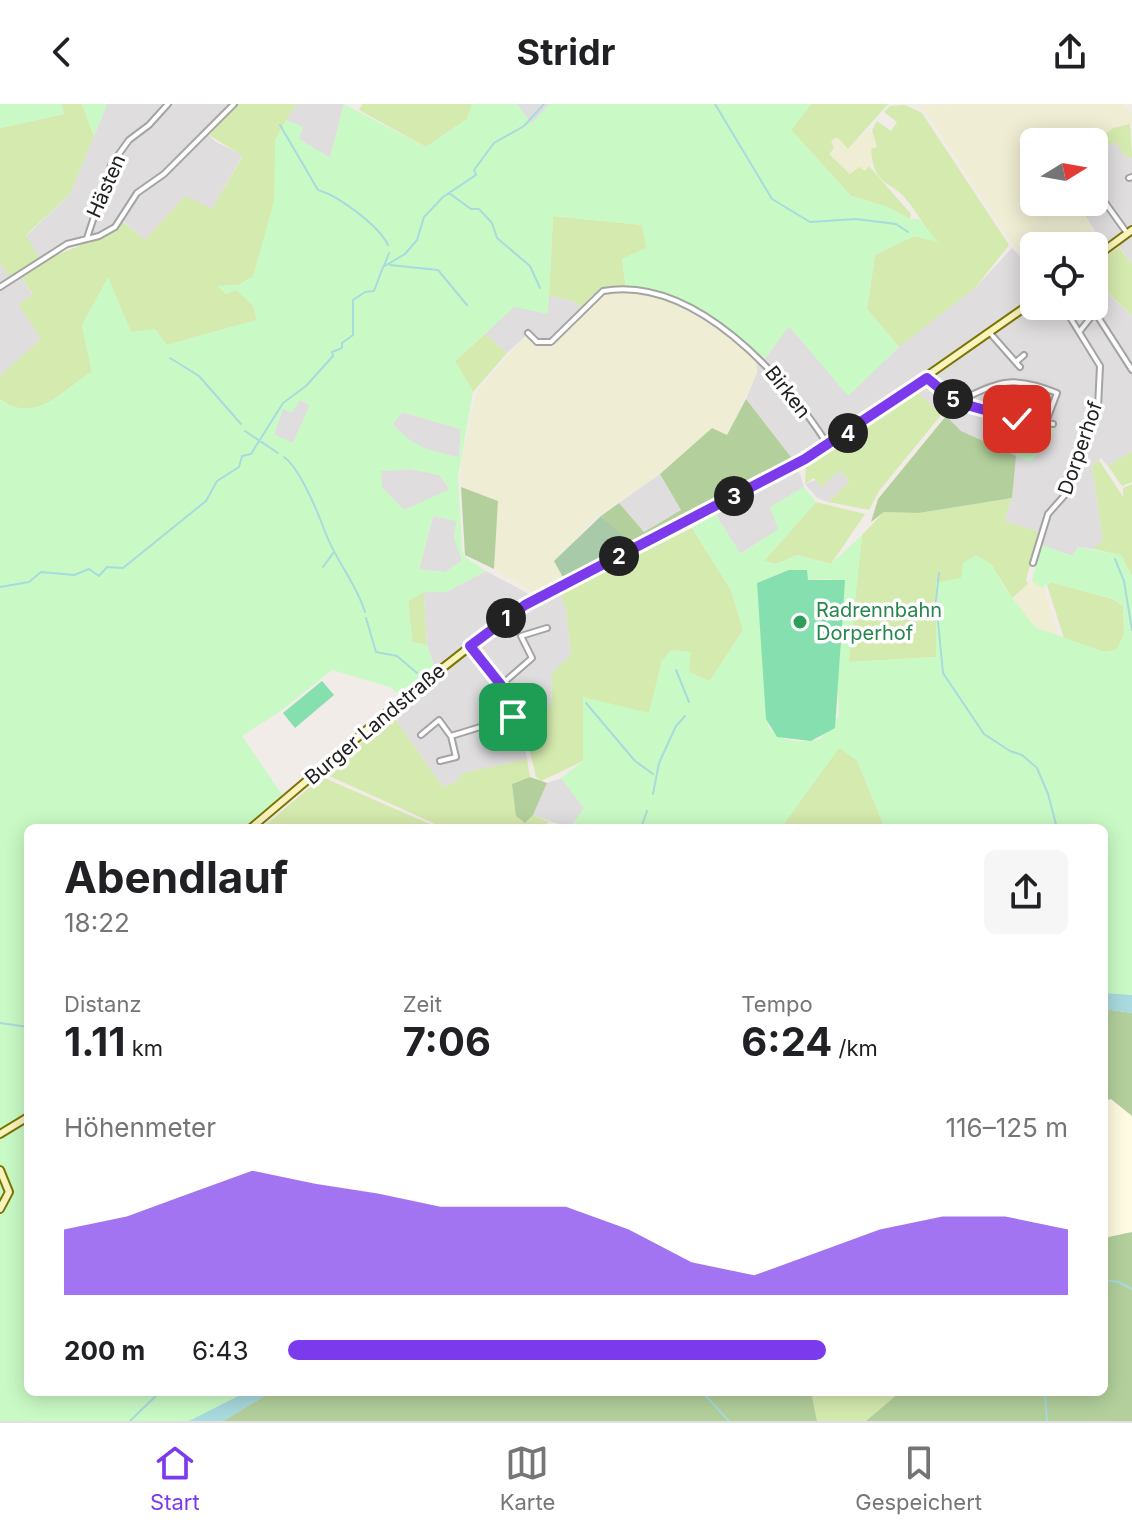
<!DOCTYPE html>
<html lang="de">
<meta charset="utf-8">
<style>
:root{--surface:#fff;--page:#f6f6f6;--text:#202124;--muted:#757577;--line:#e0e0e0;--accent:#7c3aed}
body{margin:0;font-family:Inter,sans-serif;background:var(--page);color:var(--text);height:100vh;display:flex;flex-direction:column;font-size:30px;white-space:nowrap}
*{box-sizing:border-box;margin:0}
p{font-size:26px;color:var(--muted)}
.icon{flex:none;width:44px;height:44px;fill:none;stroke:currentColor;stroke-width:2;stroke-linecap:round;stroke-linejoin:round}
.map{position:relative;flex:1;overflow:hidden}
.panel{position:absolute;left:24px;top:720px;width:1084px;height:572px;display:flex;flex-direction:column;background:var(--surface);border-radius:12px;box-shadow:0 4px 20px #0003}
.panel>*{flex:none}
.needle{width:52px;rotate:79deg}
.tools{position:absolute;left:1020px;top:24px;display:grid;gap:16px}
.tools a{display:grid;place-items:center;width:88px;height:88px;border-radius:12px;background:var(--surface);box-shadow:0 4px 20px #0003;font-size:40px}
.pin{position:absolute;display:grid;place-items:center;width:68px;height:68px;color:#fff;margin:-34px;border-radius:16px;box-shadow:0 4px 12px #0006}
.km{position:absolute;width:40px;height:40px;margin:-20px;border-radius:50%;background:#222;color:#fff;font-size:22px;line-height:40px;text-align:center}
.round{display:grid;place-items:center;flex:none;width:84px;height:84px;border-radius:12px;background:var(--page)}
.summary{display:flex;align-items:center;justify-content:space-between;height:136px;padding:0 40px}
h1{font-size:44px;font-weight:700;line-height:60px}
.figures{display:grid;grid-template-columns:repeat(3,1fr);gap:12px;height:136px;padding:8px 40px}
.figures div{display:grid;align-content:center}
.figures b{font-size:40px;font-weight:700}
.figures small{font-size:22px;font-weight:400}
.figures p{font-size:22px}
.chart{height:224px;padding:16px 40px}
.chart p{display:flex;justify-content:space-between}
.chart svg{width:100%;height:144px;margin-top:8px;fill:var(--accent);opacity:.7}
ul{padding:0 40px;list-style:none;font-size:26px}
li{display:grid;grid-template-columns:128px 96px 1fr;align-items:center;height:60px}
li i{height:20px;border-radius:10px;background:var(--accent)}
header{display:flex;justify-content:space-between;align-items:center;height:104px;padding:0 40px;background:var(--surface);font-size:36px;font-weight:700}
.tabs{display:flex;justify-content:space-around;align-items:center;height:112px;border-top:2px solid var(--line);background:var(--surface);font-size:22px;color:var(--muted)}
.tabs a{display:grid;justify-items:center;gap:4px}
.tabs .current{color:var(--accent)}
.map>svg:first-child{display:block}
.residential{fill:#dfddde}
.education{fill:#fffbe2}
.farmland{fill:#efedd3}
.grass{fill:#d5eaae}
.forest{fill:#b3d09c}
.cemetery{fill:#a8caa8}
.park{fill:#c9fac5;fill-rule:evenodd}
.pitch{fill:#86dfaf}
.water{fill:#a8dade}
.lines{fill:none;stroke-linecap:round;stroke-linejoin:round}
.stream{stroke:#a8dade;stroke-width:2}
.street-casing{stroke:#a4a4a4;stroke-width:8}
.secondary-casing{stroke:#7a7505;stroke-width:10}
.street{stroke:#fff;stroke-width:4}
.secondary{stroke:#f9f3bd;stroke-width:6}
.route-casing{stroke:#fff;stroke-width:16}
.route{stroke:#7c3aed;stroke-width:10}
.leisure-dot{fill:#2e9e5b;stroke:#fff;stroke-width:3}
.labels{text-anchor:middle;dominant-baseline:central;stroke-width:7;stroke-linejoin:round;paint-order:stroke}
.street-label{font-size:20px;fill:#202020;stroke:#fff}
.leisure-label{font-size:20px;fill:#27864d;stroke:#fff;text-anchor:start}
</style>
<header><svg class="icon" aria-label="back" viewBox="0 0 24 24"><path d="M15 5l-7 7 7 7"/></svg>Stridr<svg class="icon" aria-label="share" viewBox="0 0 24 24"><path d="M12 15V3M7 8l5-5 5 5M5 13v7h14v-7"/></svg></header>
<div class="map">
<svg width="1132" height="1317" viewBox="0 0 1132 1317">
<rect width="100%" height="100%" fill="#f1ece7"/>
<path class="residential" d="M107,0h124l-26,28 11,10 27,13 -31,54 -67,32 -24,-22 -12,11 -41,10 -29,18 -13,-22 44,-42z
M296,0h48l-14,54 -31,-19 3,-12 -16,-7z
M517,0h33l-19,20z
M1115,38l12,16 5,-1v107l-19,-26 -10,6 -18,-29 17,-10 -8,-11 4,-45z
M1012,144l22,23v35h60v-7l10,-9 28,26v135l-24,15 -7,-8 -9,8 11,74 -10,9 -15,-2 -5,9 -32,-11 2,-12 -39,-12 8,-23 3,-42 -54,-25 -52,-44 -115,74 -48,-62 11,-26v-16l6,4 26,-35 59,69 63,-59 65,-49z
M0,159l21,13 12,20 -14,8 22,35 -41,37z
M549,191l24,6 9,7 -33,34h-9l-10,-10 -23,21 -22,-19 29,-28 33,7z
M300,296l10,5 -17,38 -19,-8 9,-27 12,-2z
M402,308l59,17 -2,29 -38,-9 -17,-11 -11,-14z
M410,365l30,6 10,15 -46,20 -22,-22 -2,-17z
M798,365l6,18 -34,20 9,22 -39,25 -25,-40z
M839,367l11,10 -22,21 -11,-4 -12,-14z
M660,370l21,36 -37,22 -25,-29z
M433,412l24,5 -3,16 8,24 -17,11 -26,-2z
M486,467l41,22 11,11 22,-10 6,15 5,47 -19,17 -1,32 -34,11 10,43 -63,14 -8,9 -13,5 -50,-71 49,-41 -8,-9 -7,-21 -3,-53h22z
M562,674l22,30 -14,20 -37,-13 14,-32z"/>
<path class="education" d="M1111,995l21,17v116l-28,6v-137z"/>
<path class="farmland" d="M1123,0l9,10v9l-19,5 -19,15 -60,-1v60h42l27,42 -9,6v-4h-60v19l-21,-20 -86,-131 -11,-9z
M868,26l6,5 3,12 -6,3 1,12 -7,9 -14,3 -23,-20 6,-6 -3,-7 6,-4 11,12z
M614,188l43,3 13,5 72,44 15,13v16l-30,62 -15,-7 -52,46 -64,43 -41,44 9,20 -30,12 -40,-24 4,-68 -37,-14v-24l15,-70 48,-55 3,-3 14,9h12l47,-49z
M1032,477l12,6 13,48 -22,-8 -23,-29z"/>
<path class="grass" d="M61,0h21l12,32 -24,58 -44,41 16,28c27,-17 61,-21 81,-41l22,18 40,-44 27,13 31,-53 -34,-21 29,-31h58l-21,36v61l-22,76 -15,8 -20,1 8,8 10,-4 17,15 4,15 -90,25 -36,-13 -23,-53 -26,46 10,47c-31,19 -57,54 -92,27v-23l41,-37 -23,-35 15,-9 -12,-19 -8,5 -13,-18v-135l64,-14z
M362,0h110l-5,15 -41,28 -67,-37z
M811,0h77l-40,45 -11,-12 -6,4 3,7 -5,6 21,20 9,-7 6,4 4,-5 42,48 -1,5 -22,-12 -37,-11 -60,-66z
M905,1l17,8 87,132 -33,42 -77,60 -32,-38 8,-54 39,-19 22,5c-11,-13 -19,-29 -30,-42 -17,-20 -32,-12 -35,-50l6,-2 -5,-17 5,-9 14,10 6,-9 -13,-10 6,-6z
M1130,20l2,33 -5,1 -12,-16 -17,7 -4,16v-22l19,-15z
M553,112l89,9 5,23 -25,11 4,29c-21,-2 -32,2 -44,20l-9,-7 -24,-6z
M1119,143l13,17v52l-27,-26 -11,9v-34z
M485,230l22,19 -34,39 -18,-31z
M917,289l25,21 -63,77 -10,19 -41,-8 22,-21 -11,-10 -18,16 -7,-9 -9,6 1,-19z
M1132,347v31l-10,4 -14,-20z
M1099,356l24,37v-9l9,-4v93l-11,-22 -28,-6 10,-9 -11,-74z
M1012,394l-8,23 36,11 -14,48 2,4 -16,14 -21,-34 -30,14 -25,5v74l-88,5 14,-127 22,-23 35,1z
M816,398l49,12 -34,50 -34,-9 -21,9 -12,-3z
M692,424l39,62 12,40 -33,51 -48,-20 -13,53 -66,47 -42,20 -5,-4 -13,-54 -6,-8 34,-10 1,-32 19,-18 -5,-46 -6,-15z
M1050,478l63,17 10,7 1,29 -7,15 -13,2 -40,-14 -17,-53z
M424,488l3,53 -15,-3 -4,-42z
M393,612l50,71 13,-5 7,-9 64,-14 3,18 -18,7 13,39 8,-8 16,7 -8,6h-97l-119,-54z
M839,643l18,13 28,68h-104z
M322,673l117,51h-177z
M811,1288h89l-34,29h-49z"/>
<path class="forest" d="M746,295l48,62 -162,85 -31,-30 18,-13 25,29 37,-22 -21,-36 52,-46 15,7z
M946,312l15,15 55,25 -4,42 -93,15 -35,-1 -13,10 7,-23z
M461,383l37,14 -4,68 -29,-14z
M530,673l17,6 -14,32 -8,8 -9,-7 -4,-32z
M1104,905l28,4v103l-21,-17 -7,2z
M1132,1128v189h-266l34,-29h204v-154z
M271,1288h540l6,29h-594z"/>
<path class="cemetery" d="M601,412l25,23 -9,6 4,7 -56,29 -11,-20z"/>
<path class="park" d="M0,0h61l3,10 -64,14z
M82,0h25l-13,32z
M344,0l82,43 41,-28 5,-15h45l14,20 19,-20h261l-20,26 60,66 37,11 22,12h9l19,23 -24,-6 -39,19 -8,54 32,38 -51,49 -59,-70 -24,32 -98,-65 -41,-5 -4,-29 24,-11 -4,-23 -89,-9 -5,98 -34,-7 -59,54 18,31 -15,84 4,75 4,7 20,13 -40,21h-22l-16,9 4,41 15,3 7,21 -35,28 -9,-7 -58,-17 -54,43 -36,23 41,60 -35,32h-220v564h218l-57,29h-189v-1022c35,27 61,-8 92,-27l-10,-47 26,-48 23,55 24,-3 12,16 90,-25 -4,-15 -17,-15 -9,4 -10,-8 21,-1 15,-8 21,-76 1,-61 11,-20 17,7 -4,12 31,19zM300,296l10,5 -17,38 -19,-9 9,-25 9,4zM402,308l59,17 -2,28c-28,-6 -47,-10 -66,-33zM410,365l30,6 10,14 -46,21 -22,-22 -1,-17zM433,412l23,5 -2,16 8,24 -17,11 -26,-3z
M1022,318l32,4 -3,15 -21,21 -14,-6z
M804,383l12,15 -52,59 12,3 21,-9 34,9 31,-29 -13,127 87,-5v-74l25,-5 2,-15 13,-8 15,9 15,26 29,37 69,25 12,-2 8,-15 -1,-29 -10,-7 -63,-17 -8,6 -10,-7 9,-36 32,11 4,-9 44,8 11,22v418l-28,-2v-165h-219l-28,-68 -18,-12 -58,80h-211l14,-20 -23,-30 22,-17v-64l66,16 13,-52 9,-11 20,2 -2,20 21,9 33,-51 -12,-40 -39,-62 23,-14 26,40 37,-25 -8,-22zM832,475l7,136 -19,24c-18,4 -41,4 -52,-13l39,-146z"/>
<path class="pitch" d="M789,466h18l1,10h37l-10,148 -24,13 -34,-4 -11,-18 -9,-136z
M322,577l12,14 -39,33 -12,-15z"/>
<path class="water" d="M1104,889l28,2v18l-28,-4z
M246,1288h25l-48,29h-34z"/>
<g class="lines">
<path class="stream" d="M715,0l57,95 38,23 46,-3 40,5 12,8
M280,21l38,65c21,6 61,36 70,55
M449,89l22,16h8l13,14 5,15 33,28 10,22
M390,161l48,5 29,35
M384,162l5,-13
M170,254l29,18 42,48
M245,327l33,22
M284,353c17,12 34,56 42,77 10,27 30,49 39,78
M1115,455l9,22 8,49
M323,463l11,-15
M939,469l-3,28 7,72 41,61 26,17 12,4 15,13 11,26 9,34
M0,483l29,-5 12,-10 33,3 15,-6 10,7 8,-9 16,1 83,-67 11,-20 22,-14 3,-11 9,-2 32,-51 23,-17 27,-30 -1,-4 10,-4v-5l11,-8v-35l12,-8 9,-1 9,-24 22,-13 12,-14 7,-23 19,-20 33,-22 -2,-5 20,-27 30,-17 20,-22
M366,514l10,34 21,4 20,17
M676,566l13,32
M586,599l49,58 18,13
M653,690l6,-31 17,-37 9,-10
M641,724l6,-17
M1104,829l2,7
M1104,871l3,-29
M0,919l28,4
M1104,1176l15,2 13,7
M702,1288l27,29
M1045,1288l2,29
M130,1317l30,-29"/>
<defs>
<path id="street" d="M1129,74l3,-1
M1094,83l33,46
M87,134l24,-73 18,-25 20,-15 19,-21
M0,183l67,-43 32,-8 16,-9 22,-34 27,-19 70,-70
M1091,202l41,64
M1080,227l15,-19
M528,229l9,9h14l52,-51c91,-16 181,85 225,154
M990,229l30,34
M1016,258l8,-7
M927,274c29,35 85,38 126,46
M959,297c41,-20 54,-26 98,-8l-11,29
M1033,459l15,-49 16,-18 4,-23 30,-66 2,-41 -37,-60
M501,581l31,-27 -11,-22 26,-8
M421,631l18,-15 11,15
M440,657l16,-4 -5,-21 62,-19 -12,-32 -31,-39"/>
<path id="secondary" d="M1094,154l38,-28
M251,724l152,-129 116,-91 309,-163 206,-144
M0,1030l28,-17
M0,1066l9,22 -9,17"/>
</defs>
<use href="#street" class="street-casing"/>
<use href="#secondary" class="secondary-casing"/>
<use href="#street" class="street"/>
<use href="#secondary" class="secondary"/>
</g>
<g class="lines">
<defs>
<path id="route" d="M513,613l-12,-32 -31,-39 55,-41 280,-146 122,-81 29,24 61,17"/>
</defs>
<use href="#route" class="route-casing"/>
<use href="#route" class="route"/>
</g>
<circle class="leisure-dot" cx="800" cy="518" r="8"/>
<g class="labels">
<g class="street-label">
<text transform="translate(106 82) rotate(-66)">Hästen</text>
<text transform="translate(788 288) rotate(52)">Birken</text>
<text transform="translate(1080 344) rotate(-71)">Dorperhof</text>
<text transform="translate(375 620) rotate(-40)">Burger Landstraße</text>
</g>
<g class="leisure-label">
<text x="816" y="506">Radrennbahn<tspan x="816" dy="23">Dorperhof</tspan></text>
</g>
</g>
</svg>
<div class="tools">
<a><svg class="needle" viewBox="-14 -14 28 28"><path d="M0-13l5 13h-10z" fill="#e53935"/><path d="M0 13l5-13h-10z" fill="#757577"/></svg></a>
<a><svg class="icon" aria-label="locate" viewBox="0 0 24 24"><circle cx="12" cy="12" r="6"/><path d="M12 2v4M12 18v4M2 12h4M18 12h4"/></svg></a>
</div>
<div class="pin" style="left:513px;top:613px;background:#1e9e55"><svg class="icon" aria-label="arrive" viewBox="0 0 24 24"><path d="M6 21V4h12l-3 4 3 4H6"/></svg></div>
<div class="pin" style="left:1017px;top:315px;background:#d93025"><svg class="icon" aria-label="check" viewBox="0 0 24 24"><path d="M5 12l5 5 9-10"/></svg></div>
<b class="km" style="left:506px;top:514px">1</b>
<b class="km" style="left:619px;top:452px">2</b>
<b class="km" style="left:734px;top:392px">3</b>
<b class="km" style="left:848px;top:329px">4</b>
<b class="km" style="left:953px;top:295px">5</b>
<section class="panel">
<div class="summary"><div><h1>Abendlauf</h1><p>18:22</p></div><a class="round"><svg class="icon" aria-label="share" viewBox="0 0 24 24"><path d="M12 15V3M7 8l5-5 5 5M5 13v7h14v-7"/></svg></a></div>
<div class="figures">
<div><p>Distanz</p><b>1.11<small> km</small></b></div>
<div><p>Zeit</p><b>7:06</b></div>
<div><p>Tempo</p><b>6:24<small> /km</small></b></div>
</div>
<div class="chart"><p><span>Höhenmeter</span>116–125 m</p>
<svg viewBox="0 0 160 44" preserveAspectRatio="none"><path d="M0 44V24L10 20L20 13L30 6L40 10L50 13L60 17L70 17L80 17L90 24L100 34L110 38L120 31L130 24L140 20L150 20L160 24V44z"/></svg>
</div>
<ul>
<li><b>200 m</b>6:43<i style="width:69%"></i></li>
</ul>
</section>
</div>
<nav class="tabs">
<a class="current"><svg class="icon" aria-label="home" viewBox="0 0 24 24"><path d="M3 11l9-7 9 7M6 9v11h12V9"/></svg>Start</a>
<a><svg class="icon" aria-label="map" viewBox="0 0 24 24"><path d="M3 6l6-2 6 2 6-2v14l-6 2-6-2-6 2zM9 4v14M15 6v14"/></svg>Karte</a>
<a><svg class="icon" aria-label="saved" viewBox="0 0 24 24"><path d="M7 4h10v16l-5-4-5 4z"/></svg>Gespeichert</a>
</nav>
